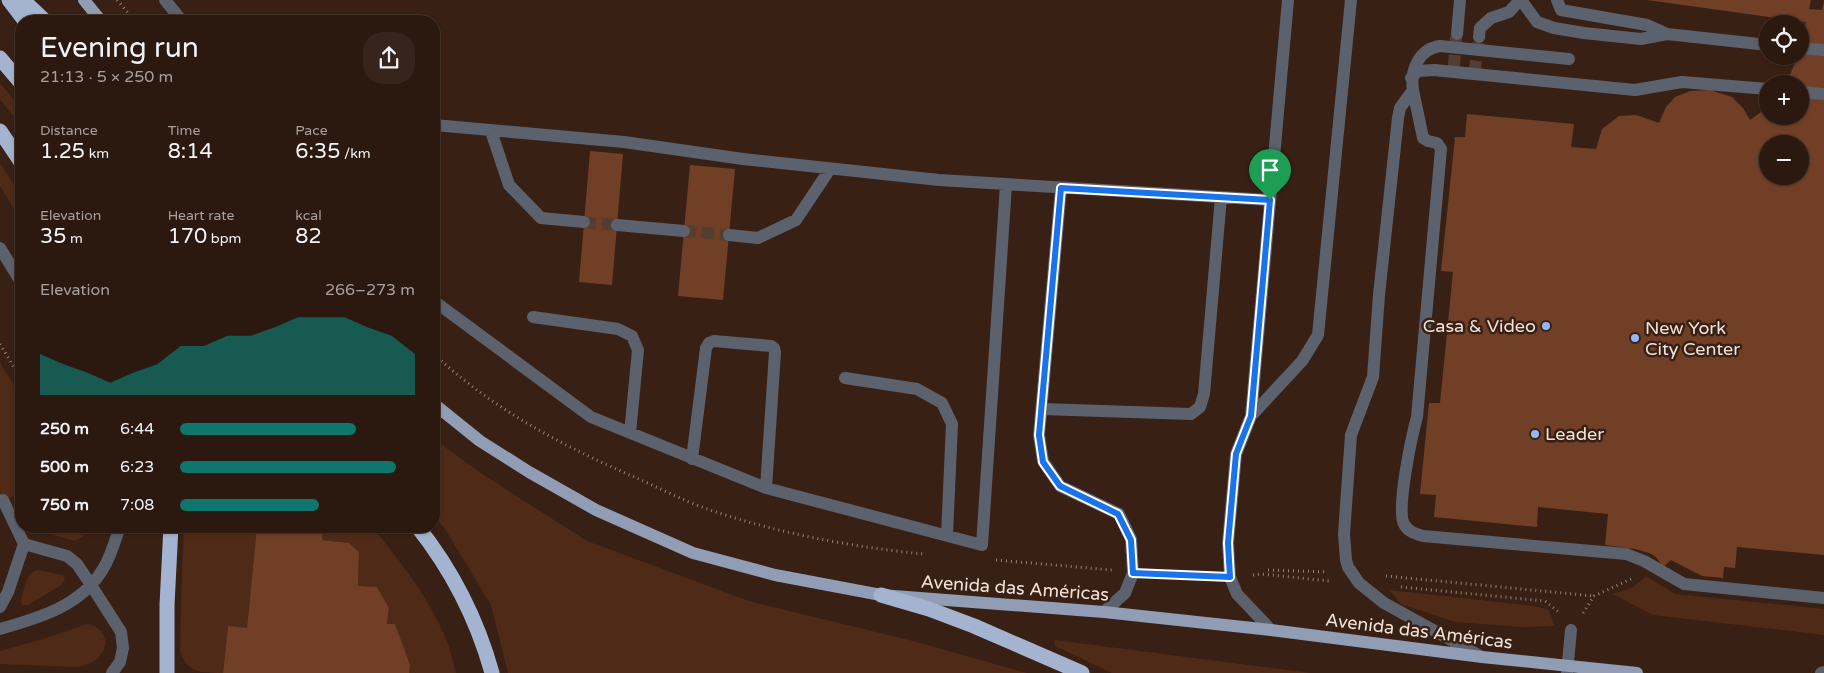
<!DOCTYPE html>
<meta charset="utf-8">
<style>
:root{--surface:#2b180f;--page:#37251d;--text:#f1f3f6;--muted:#a6a09e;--line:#47372f;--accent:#0f766e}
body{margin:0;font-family:"Varela Round",sans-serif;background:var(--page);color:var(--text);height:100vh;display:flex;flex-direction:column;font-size:19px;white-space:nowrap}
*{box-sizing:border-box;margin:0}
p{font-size:16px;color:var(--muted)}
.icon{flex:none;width:28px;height:28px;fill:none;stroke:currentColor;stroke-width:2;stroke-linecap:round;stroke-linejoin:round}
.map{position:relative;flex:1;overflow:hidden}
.drawer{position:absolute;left:15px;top:15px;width:425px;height:518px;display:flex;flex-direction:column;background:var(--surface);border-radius:20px;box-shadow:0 1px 4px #0004,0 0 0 1px var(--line)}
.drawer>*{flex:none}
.controls{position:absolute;left:1759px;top:15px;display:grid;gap:10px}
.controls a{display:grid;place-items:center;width:50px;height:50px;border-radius:50%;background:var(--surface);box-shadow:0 1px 4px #0004,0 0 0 1px var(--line);font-size:25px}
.pin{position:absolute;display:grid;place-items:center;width:42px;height:42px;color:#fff;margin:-51px -21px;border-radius:50% 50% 50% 0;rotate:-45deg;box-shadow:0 0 5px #0007}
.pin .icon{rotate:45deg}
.round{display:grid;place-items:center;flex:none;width:52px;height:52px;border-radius:20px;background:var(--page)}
.overview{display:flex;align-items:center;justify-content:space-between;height:85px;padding:0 25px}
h1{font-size:28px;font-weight:600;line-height:38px}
.stats{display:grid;grid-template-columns:repeat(3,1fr);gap:8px;height:85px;padding:5px 25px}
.stats div{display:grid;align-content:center}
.stats b{font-size:21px;font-weight:600}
.stats small{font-size:14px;font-weight:400}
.stats p{font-size:14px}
.chart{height:140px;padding:10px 25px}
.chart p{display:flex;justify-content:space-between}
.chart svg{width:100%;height:90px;margin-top:5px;fill:var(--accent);opacity:.7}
ul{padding:0 25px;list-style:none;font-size:16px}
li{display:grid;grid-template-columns:80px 60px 1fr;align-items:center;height:38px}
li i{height:12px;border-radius:6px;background:var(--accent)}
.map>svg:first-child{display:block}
.green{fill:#4f2a17}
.building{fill:#713f26;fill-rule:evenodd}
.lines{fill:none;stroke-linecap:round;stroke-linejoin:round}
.minor-tunnel{stroke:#553d32;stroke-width:12;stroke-dasharray:12 6;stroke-linecap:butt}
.path{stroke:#968177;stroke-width:3;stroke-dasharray:1 4;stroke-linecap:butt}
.minor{stroke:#5c626d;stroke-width:12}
.major{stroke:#909db4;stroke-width:12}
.highway{stroke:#a4b4d0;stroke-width:15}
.route-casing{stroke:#fff;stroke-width:10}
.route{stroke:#1a73e8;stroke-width:6}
.poi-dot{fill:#92b7fd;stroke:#392014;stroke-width:2}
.labels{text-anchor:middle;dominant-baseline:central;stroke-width:5;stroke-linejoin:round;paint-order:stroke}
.poi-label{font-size:18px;fill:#f2e1d9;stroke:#392014;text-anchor:start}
.street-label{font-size:18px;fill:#f2e1d9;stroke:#392014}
</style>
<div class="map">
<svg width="1824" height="673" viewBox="0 0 1824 673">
<rect width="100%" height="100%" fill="#392014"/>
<path class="green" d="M0,83l21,26v18l-21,-28z
M0,163l21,32v25l-21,-34z
M0,362l21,36v99l-2,-3 -19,7z
M434,439l48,35 105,67 162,60 164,40 114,32h-519l-17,-68 -46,-76 -11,-13z
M38,526h53l-9,11 -8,4 -27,-8z
M184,526h73l-10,102 -19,-2 -5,47c-22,0 -36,0 -43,-22l1,-50z
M304,526h68c29,37 61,76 77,121 3,8 4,17 7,26h-47l-14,-48 -8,-1 2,-16 -12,-21 -19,-1 1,-34 -10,-9 -27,-3z
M37,570l26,5 2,4 -5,7 -32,19h-6l-1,-4c3,-10 5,-29 16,-31z
M1646,576l29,18 149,15v26l-171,-20 -40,-21 19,-6z
M1389,590l138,15 21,4 7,17 -33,1 -67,-5 -54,-18z
M87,624c10,1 16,8 19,18 -3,16 -13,22 -28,25l-78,-3v-13l40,-11z
M1055,640l256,33h-199l-57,-27z"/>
<path class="building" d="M1647,0h164l-2,9 13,1 2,-8v553l-87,-8 -2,21 -11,-1 -1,11 -21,-2 -31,-16 -8,7 -7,-10 -7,-4 -14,-4 -30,-4 3,-31 -70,-7 -1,20 -103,-10 2,-22 -16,-1 9,-91h11l13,-131 -12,-1 14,-134h10l2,-23 107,10 -3,23 25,2 6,-20 17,-13 17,-1 23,8 7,-16 9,-10 15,-6 20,-1 22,7 11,11 7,12 18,-13v9h32v-32h-14l12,-28h2l6,-34zM1768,144h32v32h-32z
M590,151l33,3 -11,131 -33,-3z
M690,165l45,4 -12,131 -45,-4z
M257,526h47l19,2 -1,12 27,3 10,9 -1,34 19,1 12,21 -2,16h8l15,41 -1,8h-186l5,-47 19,2z"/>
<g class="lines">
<path class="minor-tunnel" d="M1456,37l-2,29 1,6 16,2 4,-6 4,-29
M584,222l33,3
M684,231l45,4"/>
<path class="path" d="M117,0l18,21
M0,344l21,35
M434,354c57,54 127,91 198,122 28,12 55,27 84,36 66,22 137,35 207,42
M996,560l116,10
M1268,570l60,2
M1153,574l57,2
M1253,575l8,-1 68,7
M1386,576l208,20
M1401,587l144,14 15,12
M1583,613l11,-17 37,-17"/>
<path class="minor" d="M165,0l17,21
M1521,0l16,22 17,6 30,5 57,6 26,-5 101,11
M1557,0l4,10 86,15 20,9
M1457,34l3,-34
M1479,37l1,-9 11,-10 18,-6 11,-12
M1800,48l24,2
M1411,78l7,-7 16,-1 201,20 47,-8 86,7
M1413,90l10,48 5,3 9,2 4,6 -24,268c-5,18 -21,92 -13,107 4,8 12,10 19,12l203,18 18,7 40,23 140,14
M1800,92l24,2
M434,125l190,17 119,17 196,21 331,20
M491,131l18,54 32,33 43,4
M1061,188l-22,247 4,26 17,25 59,28 12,25 2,34 -8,20 -21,19
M617,225l67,6
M729,235l29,3 38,-18 34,-51
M0,248l21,34
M434,301l157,116 175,71 216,57 24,-360
M533,317l85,12 14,7 6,14 -8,83
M845,378l72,11 25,14 10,21 -5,111
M1042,409l149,5 9,-7 4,-13 17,-197
M1251,416l37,-416
M692,459l14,-111 3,-5 5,-2 57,5 3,2 1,4 -9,136
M24,544l43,12 10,8 14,21 30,47 2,16 -3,14 -8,11
M0,607l8,-15 16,-48 -21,-44
M0,629c39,-11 81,-23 103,-60 8,-13 12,-28 17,-43
M1271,630l-34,-36 -7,-17 -2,-34 8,-89 15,-38 51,-55 16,-26 33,-335
M1482,657l-98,-54 -25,-20 -11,-16 -2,-7 -2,-26 7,-99 22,-58 6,-82 19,-177 2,-10 13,-18c-3,-20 6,-41 27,-44l129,13
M1567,673l4,-43
M1821,673l3,-1"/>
<path class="major" d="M84,0l17,21
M434,404l46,37 49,31 67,38 97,43 82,22 106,20 223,17 167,18 211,27 155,16"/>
<path class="highway" d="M9,0l16,21
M23,0l22,21
M0,58l21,25
M0,131l21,31
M417,526c35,44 60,93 75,147
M881,595l48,14 45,17 108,47
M167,673v-68l4,-79"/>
</g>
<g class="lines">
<defs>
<path id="route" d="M1061,188l209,12 -19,216 -15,38 -8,89 2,34 -97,-4 -2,-33 -13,-26 -58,-28 -17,-24 -4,-27z"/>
</defs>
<use href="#route" class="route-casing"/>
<use href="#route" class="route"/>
</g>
<g class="poi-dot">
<circle cx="1546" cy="326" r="5"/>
<circle cx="1635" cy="338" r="5"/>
<circle cx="1535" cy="434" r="5"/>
</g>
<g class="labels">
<g class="poi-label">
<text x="1536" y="326" text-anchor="end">Casa &amp; Video</text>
<text x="1645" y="328">New York<tspan x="1645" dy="21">City Center</tspan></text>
<text x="1545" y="434">Leader</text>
</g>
<g class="street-label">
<text transform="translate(1015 588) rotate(4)">Avenida das Américas</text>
<text transform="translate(1419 631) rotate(7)">Avenida das Américas</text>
</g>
</g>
</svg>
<div class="controls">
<a><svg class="icon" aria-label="locate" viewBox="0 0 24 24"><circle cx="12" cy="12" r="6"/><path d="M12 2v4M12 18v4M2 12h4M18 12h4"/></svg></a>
<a>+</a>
<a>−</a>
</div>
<div class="pin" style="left:1270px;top:200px;background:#1e9e55"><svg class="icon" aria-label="arrive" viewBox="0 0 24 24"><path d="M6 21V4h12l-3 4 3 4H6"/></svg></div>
<section class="drawer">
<div class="overview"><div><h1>Evening run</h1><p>21:13 · 5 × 250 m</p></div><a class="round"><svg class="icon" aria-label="share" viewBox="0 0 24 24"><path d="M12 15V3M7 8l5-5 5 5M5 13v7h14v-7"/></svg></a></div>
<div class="stats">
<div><p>Distance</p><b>1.25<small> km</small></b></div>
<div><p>Time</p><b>8:14</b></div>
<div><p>Pace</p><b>6:35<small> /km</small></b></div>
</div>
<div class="stats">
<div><p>Elevation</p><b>35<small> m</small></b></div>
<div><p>Heart rate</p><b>170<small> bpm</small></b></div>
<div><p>kcal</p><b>82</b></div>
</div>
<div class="chart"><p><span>Elevation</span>266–273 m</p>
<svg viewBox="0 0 160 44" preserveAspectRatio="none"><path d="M0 44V24L10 29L20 33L30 38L40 33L50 29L60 20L70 20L80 15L90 15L100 11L110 6L120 6L130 6L140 11L150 15L160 24V44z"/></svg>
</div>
<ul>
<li><b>250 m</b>6:44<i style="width:75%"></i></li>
<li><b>500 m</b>6:23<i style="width:92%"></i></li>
<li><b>750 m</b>7:08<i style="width:59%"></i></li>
</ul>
</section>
</div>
